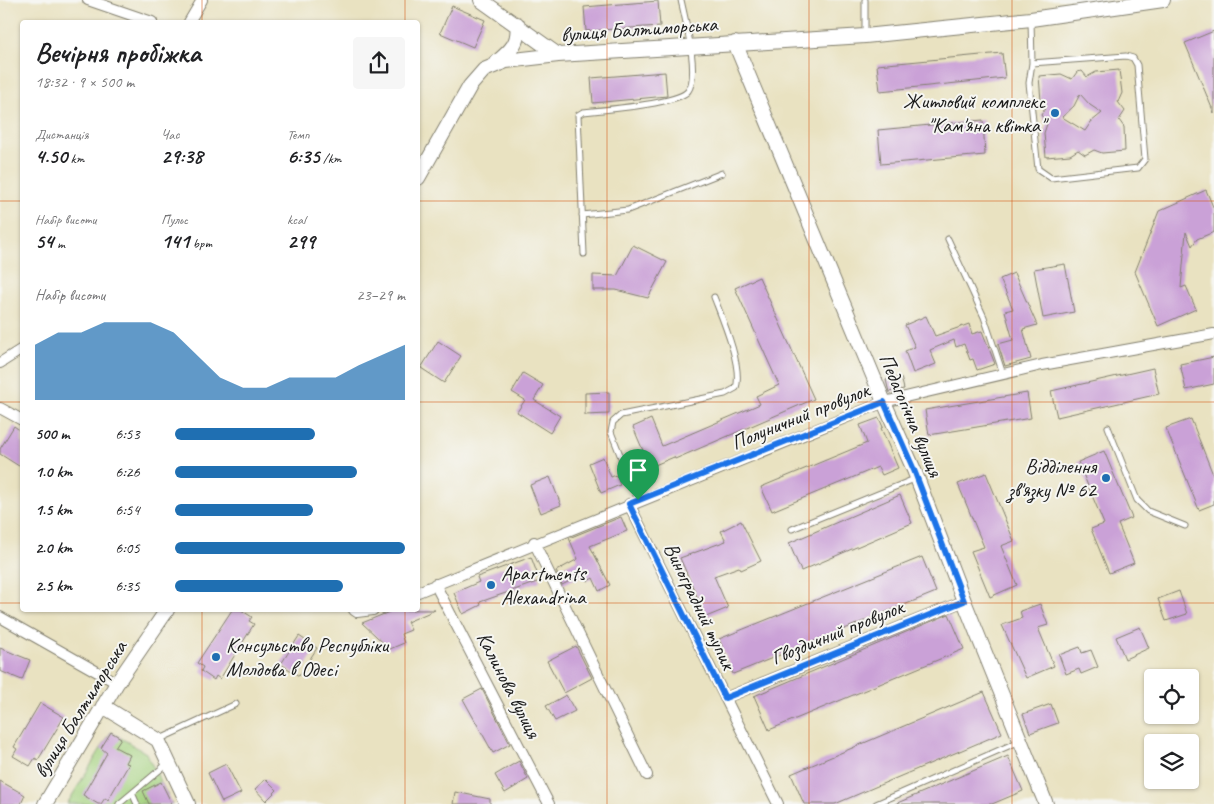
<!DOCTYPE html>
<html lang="uk">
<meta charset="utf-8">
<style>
:root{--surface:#fff;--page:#f6f6f6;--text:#202124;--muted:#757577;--accent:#1f6fb2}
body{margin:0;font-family:Caveat,sans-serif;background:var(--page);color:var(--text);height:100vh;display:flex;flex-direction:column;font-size:19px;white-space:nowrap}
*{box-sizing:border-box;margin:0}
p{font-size:16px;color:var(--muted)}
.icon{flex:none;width:28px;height:28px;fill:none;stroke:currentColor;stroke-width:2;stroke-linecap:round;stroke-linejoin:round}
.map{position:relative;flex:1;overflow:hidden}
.details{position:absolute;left:20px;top:20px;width:400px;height:592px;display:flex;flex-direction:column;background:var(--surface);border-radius:5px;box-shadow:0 1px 4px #0004}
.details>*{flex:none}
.tools{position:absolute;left:1144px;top:669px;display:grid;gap:10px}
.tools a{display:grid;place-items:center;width:55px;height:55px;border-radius:5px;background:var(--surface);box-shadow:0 1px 4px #0004;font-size:25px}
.pin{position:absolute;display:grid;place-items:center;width:42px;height:42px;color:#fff;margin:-51px -21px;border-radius:50% 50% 50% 0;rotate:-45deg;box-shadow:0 0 5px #0007}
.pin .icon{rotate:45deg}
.round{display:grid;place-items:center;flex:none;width:52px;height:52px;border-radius:5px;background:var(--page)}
.head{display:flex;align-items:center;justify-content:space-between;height:85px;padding:0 15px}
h1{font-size:28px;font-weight:800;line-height:38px}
.figures{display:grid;grid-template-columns:repeat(3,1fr);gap:8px;height:85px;padding:5px 15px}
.figures div{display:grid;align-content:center}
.figures b{font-size:21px;font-weight:800}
.figures small{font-size:14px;font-weight:400}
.figures p{font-size:14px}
.chart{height:140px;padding:10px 15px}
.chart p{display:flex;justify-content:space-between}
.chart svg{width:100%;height:90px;margin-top:5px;fill:var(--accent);opacity:.7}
ul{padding:0 15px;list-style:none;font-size:16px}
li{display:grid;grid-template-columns:80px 60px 1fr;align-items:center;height:38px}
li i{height:12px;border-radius:6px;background:var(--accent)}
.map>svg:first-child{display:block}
.green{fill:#a4d27f;stroke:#60774e}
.building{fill:#caa1d7;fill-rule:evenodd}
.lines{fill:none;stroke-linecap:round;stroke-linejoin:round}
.lane-casing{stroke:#827f6e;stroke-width:7}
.street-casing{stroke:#827f6e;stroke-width:12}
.secondary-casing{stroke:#827f6e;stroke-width:16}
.lane{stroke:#fff;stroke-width:5}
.street{stroke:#fff;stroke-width:10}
.secondary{stroke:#fff;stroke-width:14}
.route-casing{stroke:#fff;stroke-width:10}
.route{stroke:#1a73e8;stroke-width:6}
.grid{fill:none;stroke:#d4530e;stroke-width:1;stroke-opacity:0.55}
.poi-dot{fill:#1f6fb2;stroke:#f6f6f2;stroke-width:2}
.labels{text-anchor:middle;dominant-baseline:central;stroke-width:4;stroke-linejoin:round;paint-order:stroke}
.street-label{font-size:21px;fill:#1c1c1c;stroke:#f6f6f2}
.poi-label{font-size:21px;fill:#1c1c1c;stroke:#f6f6f2;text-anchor:end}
</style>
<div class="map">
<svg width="1214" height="804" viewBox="0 0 1214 804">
<rect width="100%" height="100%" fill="#f6f6f2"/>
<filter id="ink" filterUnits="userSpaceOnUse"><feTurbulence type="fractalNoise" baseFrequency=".02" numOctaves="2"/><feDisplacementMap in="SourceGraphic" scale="10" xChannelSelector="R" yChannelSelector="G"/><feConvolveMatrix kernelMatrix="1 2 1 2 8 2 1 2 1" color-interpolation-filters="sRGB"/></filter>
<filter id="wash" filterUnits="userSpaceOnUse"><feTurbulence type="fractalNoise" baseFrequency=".0096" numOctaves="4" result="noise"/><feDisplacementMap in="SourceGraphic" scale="20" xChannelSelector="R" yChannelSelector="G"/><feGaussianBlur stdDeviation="1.12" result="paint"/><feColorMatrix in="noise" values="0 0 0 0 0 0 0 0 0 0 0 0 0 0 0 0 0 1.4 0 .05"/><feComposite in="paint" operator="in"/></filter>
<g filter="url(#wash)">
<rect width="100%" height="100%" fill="#e9e2c1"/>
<path class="green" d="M111,732l35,21 26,51h-105z"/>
<g id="blocks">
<path class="building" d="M658,1l2,25 -74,5 -2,-24z
M452,6l33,14 -12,27 -33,-14z
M1214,31v82l-29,-70z
M1002,53l3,25 -125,13 -3,-26z
M1119,70l3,23 -4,9 7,9 -6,9 5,7 1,24 -23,2 -8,-3 -9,5 -7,-5 -8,5 -24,2 -2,-24 3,-9 -6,-9 5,-8 -5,-6 -2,-25 22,-2 11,5 5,-7 5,-1 5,6 9,-5zM1080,94l10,11 12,8 -11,9 -6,9 -23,-14 12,-11z
M665,72l2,24 -74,7 -2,-25z
M983,120l2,35 -104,9 -3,-34z
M1206,190l8,19v23l-17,7 -5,7 -6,-14 -5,56 5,-2 10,23 -38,17 -23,-54 24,-61z
M633,245l34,17 -19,36 -32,-8h-23v-15l24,1z
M1065,264l9,48 -31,6 -9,-49z
M1014,273l23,52 -14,4 8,30 -26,7 -7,-22 15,-4 -8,-29 8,-2 -13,-30z
M759,277l55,122 -139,60 -1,-2 -24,10 -17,-40 18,-8 11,27 98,-42 -4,-8 23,-11 -44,-97z
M926,316l9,20 34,-12 3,10 10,-3 13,33 -18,6 -4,-11 -3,1 -6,-16 -8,3 -2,-7 -24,10 6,14 -23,9 -8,-22 10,-4 -10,-22z
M438,341l23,15 -17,27 -23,-15z
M1214,357v27l-28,6 -6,-26z
M1153,368l6,26 -102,23 -6,-26z
M523,373l20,12 -9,15 26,16 -10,17 -33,-21 8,-12 -13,-8z
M901,377l3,12 -15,3 -3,-12z
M609,392v22l-24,1v-22z
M1027,393l4,25 -102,17 -4,-25z
M879,418l4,9 -2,1 17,40 -16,7 -4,-8 -106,44 -11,-24 106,-44 -7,-18z
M1191,419l23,58v27l-15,6 -33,-82z
M14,426l8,6v36l-22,-14v-5z
M1104,451l28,67 -14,6 16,39 -25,10 -18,-44 13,-5 -26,-62z
M603,457l8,20 5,-2 4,10 -19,8 -12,-30z
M986,473l28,68 -13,5 16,39 -27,12 -19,-46 13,-4 -26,-63z
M550,477l11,28 -20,8 -11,-28z
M900,495l12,28 -111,48 -12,-28z
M621,517l6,14 -37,15 20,39 -11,6 -6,-13 -5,3 -4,-7 -22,11 -6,-14 22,-12 -9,-21z
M741,521l20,40 -20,9 -2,-3 -25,9 14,32 -22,9 -26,-59 46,-17 -5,-10z
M531,557l9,24 -60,21 1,3 -18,9 -9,-21 25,-11 -2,-5z
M922,557l14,35 -203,82 -14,-35z
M1179,591l8,23 -21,7 -8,-22z
M1040,604l8,21 -10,3 16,38 -28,12 -24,-53 20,-7 -2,-7z
M232,610h9l11,7 -3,4 5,3 -34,55 -4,-3 -2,4 -13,-9 2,-4 -6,-4z
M394,610h41l-28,12 4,8 -10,4 3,9 -14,6 -28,-26z
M949,614l15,35 -195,81 -15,-34z
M1140,627l9,21 -24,11 -9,-22z
M299,636l18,12 -18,28 -18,-12z
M576,646l16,32 -28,15 -17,-32z
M1080,647l2,6 9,-3 7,17 -17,7 -2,-5 -13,5 -7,-19z
M0,648l30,12 -8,20 -22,-9z
M482,689l28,55 -17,9 -30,-54z
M984,692l18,41 -167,71h-31l-13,-30z
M566,695l9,16 -20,10 -9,-15z
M40,703l24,14 -26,43 -3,-2 -5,8 -17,-10 4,-7 -3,-2z
M1051,704l7,19 -28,10 -7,-19z
M111,732l10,6 -6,9 15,8 -4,8 3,1 -21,36 -3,-2 -4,6h-3l-15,-9 24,-42 -6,-5z
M1008,756l15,35 -31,13h-97z
M519,761l9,18 -23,14 -10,-18z
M226,764l15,29 -19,9 -14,-29z
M266,779l11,11 -11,11 -11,-12z
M0,781l25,14 -4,9h-21z
M161,782l11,22h-23l-6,-13z
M455,792l35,7v5h-37z"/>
</g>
</g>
<g filter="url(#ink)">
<use href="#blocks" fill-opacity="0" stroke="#827f6e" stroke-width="1"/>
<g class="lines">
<defs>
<path id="lane" d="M1031,20l1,43 -3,20 9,86 13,9 87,-10 7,-9 -8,-94 -4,-7 -7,-2 -94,7
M865,34v-34
M582,215l46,-5 94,-37
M948,239l36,78 19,57
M584,254l-6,-139 5,-3c19,-2 95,-8 105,-21 12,-16 -3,-72 -7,-91
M1108,427l29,73 11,11 37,15
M638,500l-27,-68 2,-10 8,-7 104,-21 11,-6c7,-22 -14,-70 -22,-91
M792,529l125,-51
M158,740l78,-36
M132,793l5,11
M119,804l49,-41
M876,804l144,-63"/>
<path id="street" d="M88,0l64,22
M189,22l13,-22
M0,363l22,-14
M0,408l22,12
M629,504l149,300
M534,542l113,233
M435,584l114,220
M418,592l466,-190 158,-37 172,-31
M354,610l3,2 16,-2
M0,617l117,66
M725,698l239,-97"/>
<path id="secondary" d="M481,0l77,55
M735,43l149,359 30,68 50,131 82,203
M497,62c13,-11 23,-19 20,-38
M418,178l52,-92 14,-16 22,-9 52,-6 307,-19 166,-17 132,-19
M103,706l55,34 30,64
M45,804l72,-121 50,-73"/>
</defs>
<use href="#lane" class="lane-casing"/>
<use href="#street" class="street-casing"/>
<use href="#secondary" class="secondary-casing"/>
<use href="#lane" class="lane"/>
<use href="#street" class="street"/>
<use href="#secondary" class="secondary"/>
</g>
</g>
<g class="lines" filter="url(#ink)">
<defs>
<path id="route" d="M884,402l30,68 50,131 -239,97 -96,-194z"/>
</defs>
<use href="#route" class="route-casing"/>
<use href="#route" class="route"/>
</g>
<path class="grid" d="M202,0v22M405,0v22M607,0v804M809,0v804M1012,0v804M0,201h22M418,201h796M0,402h22M418,402h796M0,603h22M418,603h796M202,610v194M405,610v194"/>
<g class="poi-dot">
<circle cx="1055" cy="113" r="5"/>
<circle cx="1106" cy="478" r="5"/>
<circle cx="491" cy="585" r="5"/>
<circle cx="216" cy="657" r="5"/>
</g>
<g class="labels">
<g class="street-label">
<text transform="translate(639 29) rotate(-4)">вулиця Балтиморська</text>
<text transform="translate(911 415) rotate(67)">Педагогічна вулиця</text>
<text transform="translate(800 416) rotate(-22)">Полуничний провулок</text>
<text transform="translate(700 606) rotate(64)">Виноградний тупик</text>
<text transform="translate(837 632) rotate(-22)">Гвоздичний провулок</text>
<text transform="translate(509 685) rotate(63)">Калинова вулиця</text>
<text transform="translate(80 709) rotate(-58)">вулиця Балтиморська</text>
</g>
<g class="poi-label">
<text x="1045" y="101">Житловий комплекс<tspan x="1045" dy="24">"Кам'яна квітка"</tspan></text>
<text x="1096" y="466">Відділення<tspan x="1096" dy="24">зв'язку № 62</tspan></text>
<text x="501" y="573" text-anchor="start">Apartments<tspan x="501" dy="24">Alexandrina</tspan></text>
<text x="226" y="645" text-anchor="start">Консульство Республіки<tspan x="226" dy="24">Молдова в Одесі</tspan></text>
</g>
</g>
</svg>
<div class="tools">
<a><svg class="icon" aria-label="locate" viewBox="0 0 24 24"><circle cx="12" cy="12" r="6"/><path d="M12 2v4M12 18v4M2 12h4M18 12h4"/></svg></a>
<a><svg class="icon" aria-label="layers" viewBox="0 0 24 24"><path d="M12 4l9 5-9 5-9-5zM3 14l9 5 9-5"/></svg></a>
</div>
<div class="pin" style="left:638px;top:500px;background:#1e9e55"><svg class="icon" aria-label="arrive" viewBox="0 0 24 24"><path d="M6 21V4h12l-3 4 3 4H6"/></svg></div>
<section class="details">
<div class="head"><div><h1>Вечірня пробіжка</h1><p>18:32 · 9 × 500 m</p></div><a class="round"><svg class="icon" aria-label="share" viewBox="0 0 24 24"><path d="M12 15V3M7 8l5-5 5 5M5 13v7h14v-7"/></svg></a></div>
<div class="figures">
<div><p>Дистанція</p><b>4.50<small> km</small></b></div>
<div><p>Час</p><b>29:38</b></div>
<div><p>Темп</p><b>6:35<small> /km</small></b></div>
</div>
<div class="figures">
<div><p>Набір висоти</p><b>54<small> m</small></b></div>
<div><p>Пульс</p><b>141<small> bpm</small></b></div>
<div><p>kcal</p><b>299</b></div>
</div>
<div class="chart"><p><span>Набір висоти</span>23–29 m</p>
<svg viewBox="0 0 160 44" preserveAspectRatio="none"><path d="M0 44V17L10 11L20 11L30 6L40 6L50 6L60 11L70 22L80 33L90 38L100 38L110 33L120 33L130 33L140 27L150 22L160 17V44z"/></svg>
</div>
<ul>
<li><b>500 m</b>6:53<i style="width:61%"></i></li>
<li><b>1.0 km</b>6:26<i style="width:79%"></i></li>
<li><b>1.5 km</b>6:54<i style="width:60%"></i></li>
<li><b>2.0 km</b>6:05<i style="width:100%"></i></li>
<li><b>2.5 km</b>6:35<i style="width:73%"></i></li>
</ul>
</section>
</div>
